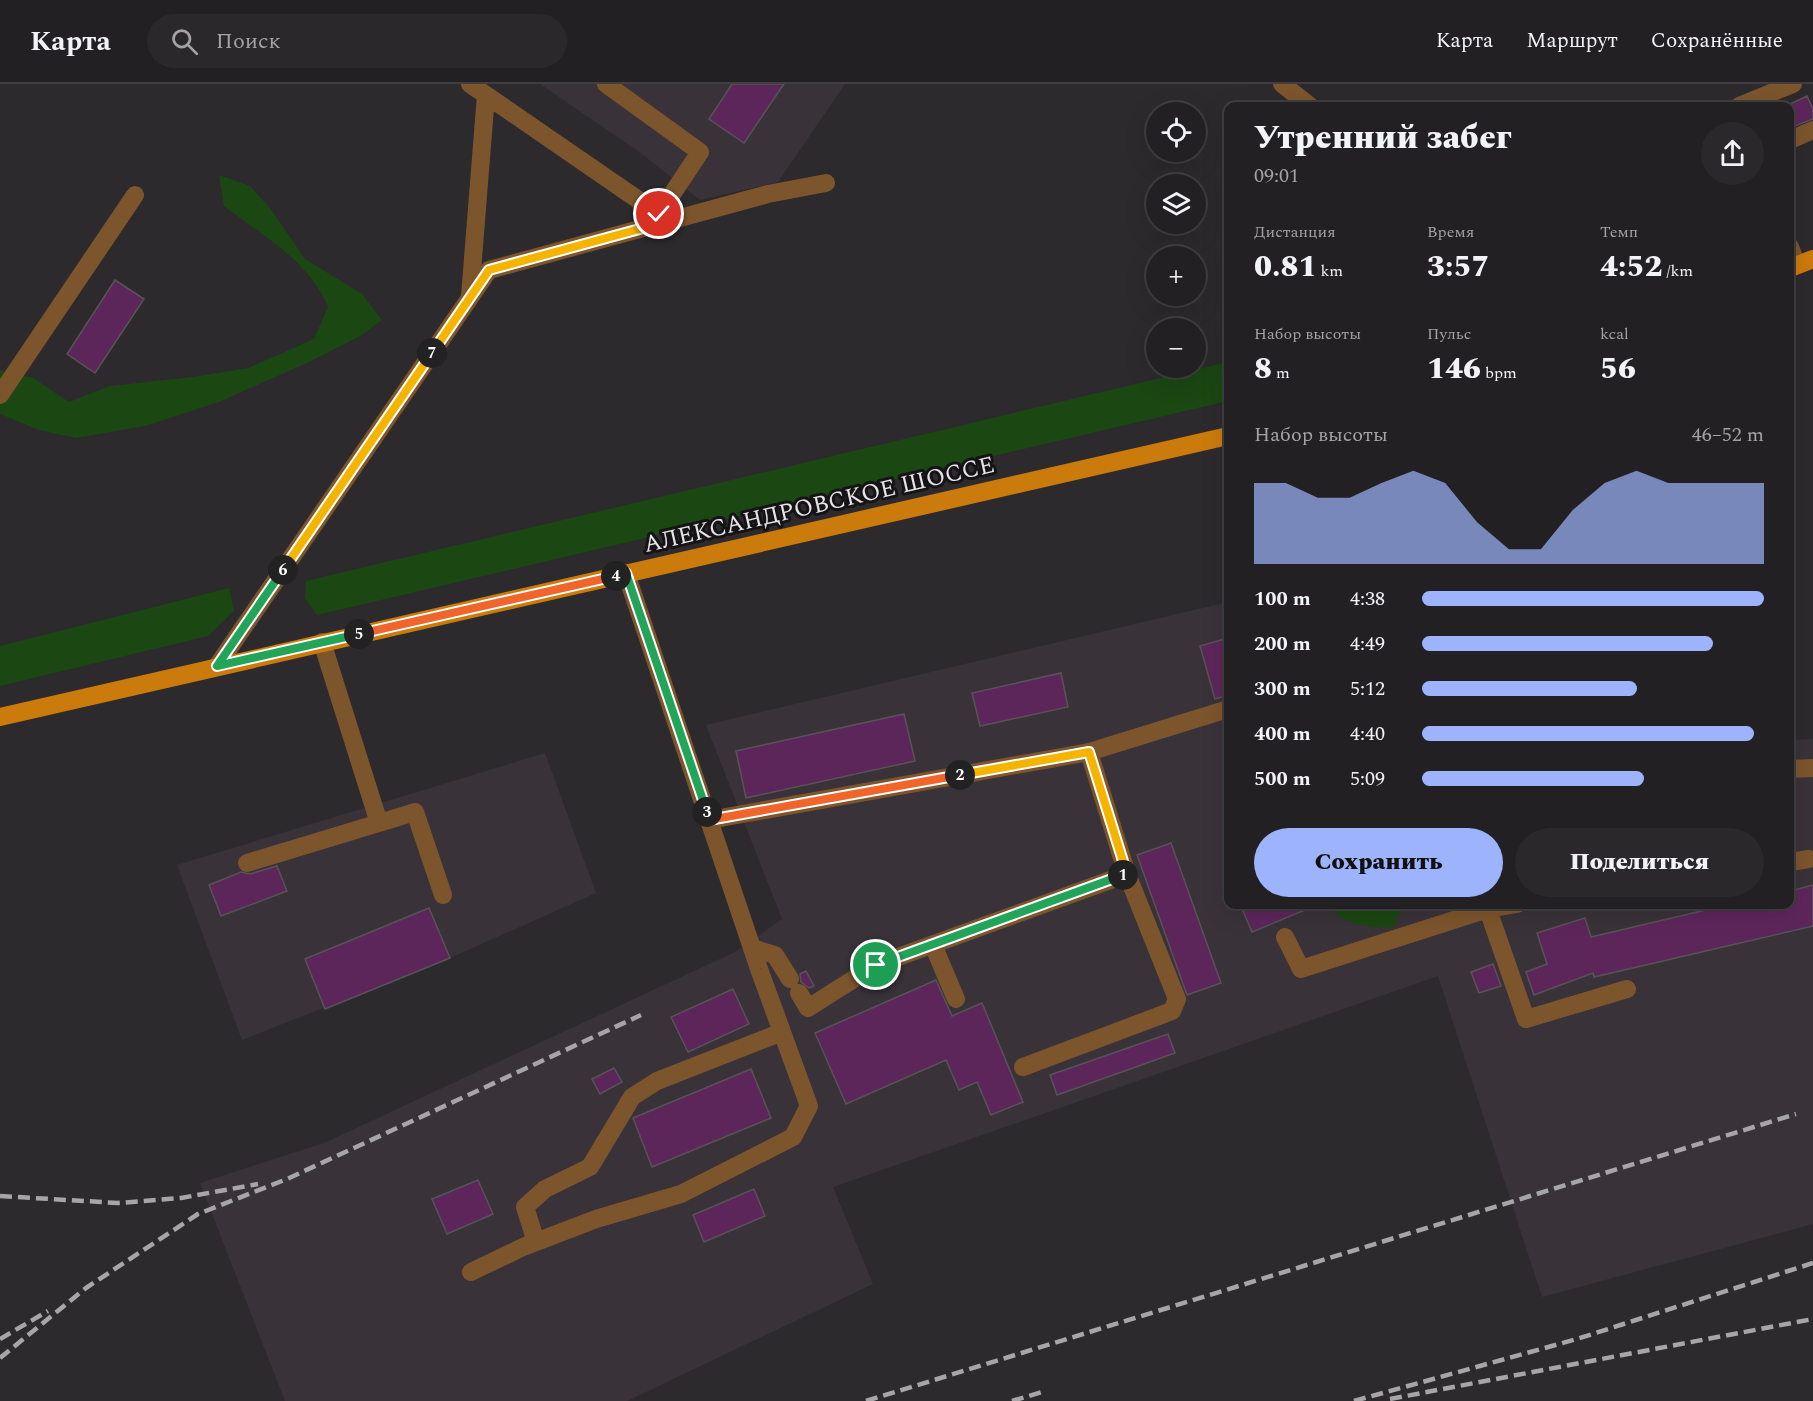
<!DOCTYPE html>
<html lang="ru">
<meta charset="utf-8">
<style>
:root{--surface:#222022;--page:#2a282a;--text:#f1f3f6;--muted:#a2a3a5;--line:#3f3e40;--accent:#9db4fd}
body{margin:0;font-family:Spectral,serif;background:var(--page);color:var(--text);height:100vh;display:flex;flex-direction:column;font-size:22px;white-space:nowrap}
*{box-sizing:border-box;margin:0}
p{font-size:20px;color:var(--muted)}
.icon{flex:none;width:33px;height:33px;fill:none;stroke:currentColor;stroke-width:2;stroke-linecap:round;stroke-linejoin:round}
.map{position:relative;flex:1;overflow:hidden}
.side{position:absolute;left:1224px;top:18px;width:570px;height:807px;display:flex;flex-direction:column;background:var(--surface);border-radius:12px;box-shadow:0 6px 24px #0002,0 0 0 2px var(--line)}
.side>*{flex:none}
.fabs{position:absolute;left:1146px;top:18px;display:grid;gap:12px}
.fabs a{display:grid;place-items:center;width:60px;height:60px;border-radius:50%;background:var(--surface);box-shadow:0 6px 24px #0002,0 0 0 2px var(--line);font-size:30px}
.pin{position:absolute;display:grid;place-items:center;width:51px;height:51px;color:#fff;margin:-26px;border:3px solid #fff;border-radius:50%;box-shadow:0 2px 6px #0007}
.km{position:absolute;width:30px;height:30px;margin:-15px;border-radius:50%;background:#222;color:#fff;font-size:16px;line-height:30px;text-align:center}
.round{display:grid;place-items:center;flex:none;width:63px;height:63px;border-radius:32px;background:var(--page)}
.summary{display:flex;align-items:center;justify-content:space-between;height:102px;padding:0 30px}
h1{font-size:33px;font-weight:800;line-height:45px}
.metrics{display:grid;grid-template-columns:repeat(3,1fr);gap:9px;height:102px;padding:6px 30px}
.metrics div{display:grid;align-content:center}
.metrics b{font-size:30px;font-weight:800}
.metrics small{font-size:16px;font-weight:400}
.metrics p{font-size:16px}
.chart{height:168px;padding:12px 30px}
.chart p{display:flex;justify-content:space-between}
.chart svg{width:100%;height:108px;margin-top:6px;fill:var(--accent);opacity:.7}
.cta{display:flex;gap:12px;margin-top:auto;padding:12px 30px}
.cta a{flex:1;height:69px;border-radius:36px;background:var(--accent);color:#111;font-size:24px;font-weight:800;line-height:69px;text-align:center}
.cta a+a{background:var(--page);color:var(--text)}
ul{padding:0 30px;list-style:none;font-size:20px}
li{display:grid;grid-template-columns:96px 72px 1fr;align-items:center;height:45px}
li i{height:15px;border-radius:8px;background:var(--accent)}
header{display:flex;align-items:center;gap:36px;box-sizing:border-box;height:84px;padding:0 30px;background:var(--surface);border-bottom:2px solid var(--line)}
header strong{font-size:28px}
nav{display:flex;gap:33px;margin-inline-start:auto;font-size:21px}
.search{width:420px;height:54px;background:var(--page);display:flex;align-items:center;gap:15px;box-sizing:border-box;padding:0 21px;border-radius:33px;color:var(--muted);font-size:22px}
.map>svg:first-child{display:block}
.built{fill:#3a3239}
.green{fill:#1b4713}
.building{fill:#5d265b;stroke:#575357;stroke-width:1.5}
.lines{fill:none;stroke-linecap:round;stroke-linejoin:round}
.minor{stroke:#7c552d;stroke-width:18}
.major{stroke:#cb7b0b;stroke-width:18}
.rail{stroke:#a8a5a8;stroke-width:4.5;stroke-dasharray:12 6;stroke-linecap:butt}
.split-1-casing{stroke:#fff;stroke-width:12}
.split-2-casing{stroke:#fff;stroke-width:12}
.split-3-casing{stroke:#fff;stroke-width:12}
.split-4-casing{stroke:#fff;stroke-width:12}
.split-5-casing{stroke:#fff;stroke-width:12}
.split-6-casing{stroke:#fff;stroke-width:12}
.split-7-casing{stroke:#fff;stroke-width:12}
.split-8-casing{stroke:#fff;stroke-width:12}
.split-1{stroke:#22a559;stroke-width:8}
.split-2{stroke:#f5b400;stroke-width:8}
.split-3{stroke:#f0652b;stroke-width:8}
.split-4{stroke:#22a559;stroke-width:8}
.split-5{stroke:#f0652b;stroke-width:8}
.split-6{stroke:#22a559;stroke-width:8}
.split-7{stroke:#f5b400;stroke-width:8}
.split-8{stroke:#f5b400;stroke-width:8}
.labels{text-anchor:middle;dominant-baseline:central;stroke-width:6;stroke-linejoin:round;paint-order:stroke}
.street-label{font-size:24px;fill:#e6e4e6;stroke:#151315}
</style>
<header>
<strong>Карта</strong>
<div class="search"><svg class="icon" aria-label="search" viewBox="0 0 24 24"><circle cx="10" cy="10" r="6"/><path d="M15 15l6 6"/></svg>Поиск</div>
<nav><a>Карта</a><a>Маршрут</a><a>Сохранённые</a></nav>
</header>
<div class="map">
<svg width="1813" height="1317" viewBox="0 0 1813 1317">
<rect width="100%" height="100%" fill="#2d2a2d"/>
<path class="built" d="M540,0h305l-67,98 -78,18 -62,-49z
M1228,518v302h562v-164l23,-1v485l-271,73 -104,-321 -605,211 40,97 -246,117h-342l-85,-218 124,-40 411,-191 47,-33 -76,-194z
M545,669l51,140 -146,65 -208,82 -65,-175z"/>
<path class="green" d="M219,91l31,11 20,22 35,51 57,35 20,26 -22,16 -51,26 -90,40 -74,24 -69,12 -37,-8 -39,-16v-44l12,5 20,2 37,25 41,-16 83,-9 55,-9 66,-29 14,-32c-17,-44 -67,-73 -104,-101z
M1228,278v39l-911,214 -12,-17 1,-17z
M229,504l5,23 -26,25 -208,50v-40z
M1328,821h76l-11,23c-24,-1 -50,-2 -65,-23z"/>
<path class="building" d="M732,0h52l-40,59 -35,-24z
M1807,12l6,13v10l-23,9v-24z
M115,196l29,19 -49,74 -28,-19z
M1228,554v57l-13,4 -15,-53z
M1061,589l7,34 -88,19 -8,-33z
M904,630l11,47 -169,37 -10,-47z
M1171,759l50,140 -34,12 -50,-140z
M277,782l10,25 -66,25 -12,-31 32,-13 9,2z
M1813,801v41l-219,51 -1,-4 -59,22 -8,-23 21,-8 -10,-31 48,-15 6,19 140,-33h59v-13z
M1240,820h77v1l-65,27z
M429,824l21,50 -125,51 -20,-50z
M1493,880l8,22 -22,7 -8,-21z
M806,887l8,15 -5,2 -8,-6 -1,-8z
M936,896l16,36 30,-13 41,99 -32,13 -14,-33 -18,8 -13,-30 -100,44 -31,-71z
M733,905l16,35 -61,28 -17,-35z
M1168,950l7,19 -118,42 -7,-20z
M614,984l8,14 -22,12 -8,-15z
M751,985l20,49 -119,49 -19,-49z
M478,1096l15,34 -46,20 -15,-35z
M754,1105l11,27 -61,26 -11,-27z"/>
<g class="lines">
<path class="minor" d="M470,0l199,137
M606,0l94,68 -41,62
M1282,0l28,22
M1739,22l54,-22
M1790,56l23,-10
M1790,163l7,18
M470,212l16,-201
M0,311l135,-200
M322,558l57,181 36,-11 28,83
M217,582l272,-396 279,-76 58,-11
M1089,668l38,122
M1790,685l23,-1
M709,736l380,-68 139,-43
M1790,778l19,-3
M247,779l132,-40
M1486,820l40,115 101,-30
M1285,853l16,32 187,-60 29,-5
M933,861l23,54
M752,864l23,7 15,24
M799,909l9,15 68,-43 251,-91 50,125 -5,12 -149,56
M536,1158l-11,-35 20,-18 45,-22 42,-70 25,-16 125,-49
M471,1188l52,-25 73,-28 85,-25 112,-57 16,-31 -50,-137 -133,-396"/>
<path class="major" d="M1790,184l23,-9
M0,633l1228,-281"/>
<path class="rail" d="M0,1112l118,7 63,-5 77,-14
M0,1255l48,-28
M0,1274l86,-70 112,-74 89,-35 354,-164
M1390,1315l423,-80
M866,1317l930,-287
M1012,1317l30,-9
M1354,1317l223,-62 236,-76"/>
</g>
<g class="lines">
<defs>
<path id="split-1" d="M876,881l247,-90"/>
<path id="split-2" d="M960,691l129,-23 38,122 -4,1"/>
<path id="split-3" d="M707,728l2,8 251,-45"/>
<path id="split-4" d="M616,492l10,-3 81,239"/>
<path id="split-5" d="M359,550l257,-58"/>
<path id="split-6" d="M283,486l-66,96 142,-32"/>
<path id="split-7" d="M283,486l149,-217"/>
<path id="split-8" d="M432,269l57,-83 180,-49 -10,-7"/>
</defs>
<use href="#split-1" class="split-1-casing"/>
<use href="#split-2" class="split-2-casing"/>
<use href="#split-3" class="split-3-casing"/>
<use href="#split-4" class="split-4-casing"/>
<use href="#split-5" class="split-5-casing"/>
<use href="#split-6" class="split-6-casing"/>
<use href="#split-7" class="split-7-casing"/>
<use href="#split-8" class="split-8-casing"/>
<use href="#split-1" class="split-1"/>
<use href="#split-2" class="split-2"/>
<use href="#split-3" class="split-3"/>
<use href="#split-4" class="split-4"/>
<use href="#split-5" class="split-5"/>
<use href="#split-6" class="split-6"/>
<use href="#split-7" class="split-7"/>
<use href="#split-8" class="split-8"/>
</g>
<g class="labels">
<g class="street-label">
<text transform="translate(819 421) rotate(-13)">АЛЕКСАНДРОВСКОЕ ШОССЕ</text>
</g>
</g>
</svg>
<div class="fabs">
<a><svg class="icon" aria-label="locate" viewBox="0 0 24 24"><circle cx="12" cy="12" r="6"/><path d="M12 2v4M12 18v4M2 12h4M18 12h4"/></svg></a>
<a><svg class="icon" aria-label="layers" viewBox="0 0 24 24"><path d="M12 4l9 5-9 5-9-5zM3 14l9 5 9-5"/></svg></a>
<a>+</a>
<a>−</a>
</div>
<div class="pin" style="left:876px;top:881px;background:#1e9e55"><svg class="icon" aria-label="arrive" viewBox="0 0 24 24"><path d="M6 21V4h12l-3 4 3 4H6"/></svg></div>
<div class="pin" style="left:659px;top:130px;background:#d93025"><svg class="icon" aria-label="check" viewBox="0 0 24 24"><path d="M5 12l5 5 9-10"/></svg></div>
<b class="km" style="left:1123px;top:791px">1</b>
<b class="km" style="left:960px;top:691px">2</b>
<b class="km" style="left:707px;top:728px">3</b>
<b class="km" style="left:616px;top:492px">4</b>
<b class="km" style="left:359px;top:550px">5</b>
<b class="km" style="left:283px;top:486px">6</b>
<b class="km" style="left:432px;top:269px">7</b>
<section class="side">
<div class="summary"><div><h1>Утренний забег</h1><p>09:01</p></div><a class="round"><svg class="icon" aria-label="share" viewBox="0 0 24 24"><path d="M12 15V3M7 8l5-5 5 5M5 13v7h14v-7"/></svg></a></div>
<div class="metrics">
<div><p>Дистанция</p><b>0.81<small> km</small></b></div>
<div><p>Время</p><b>3:57</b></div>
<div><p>Темп</p><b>4:52<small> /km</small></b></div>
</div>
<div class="metrics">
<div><p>Набор высоты</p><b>8<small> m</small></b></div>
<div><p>Пульс</p><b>146<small> bpm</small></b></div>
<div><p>kcal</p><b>56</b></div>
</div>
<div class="chart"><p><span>Набор высоты</span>46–52 m</p>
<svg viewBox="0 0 160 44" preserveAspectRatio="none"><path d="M0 44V11L10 11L20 17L30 17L40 11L50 6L60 11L70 27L80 38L90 38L100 22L110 11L120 6L130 11L140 11L150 11L160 11V44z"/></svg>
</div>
<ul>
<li><b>100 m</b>4:38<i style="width:100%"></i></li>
<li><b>200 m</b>4:49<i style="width:85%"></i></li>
<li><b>300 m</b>5:12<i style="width:63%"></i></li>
<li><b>400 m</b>4:40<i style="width:97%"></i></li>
<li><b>500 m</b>5:09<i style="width:65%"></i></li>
</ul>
<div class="cta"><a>Сохранить</a><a>Поделиться</a></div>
</section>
</div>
